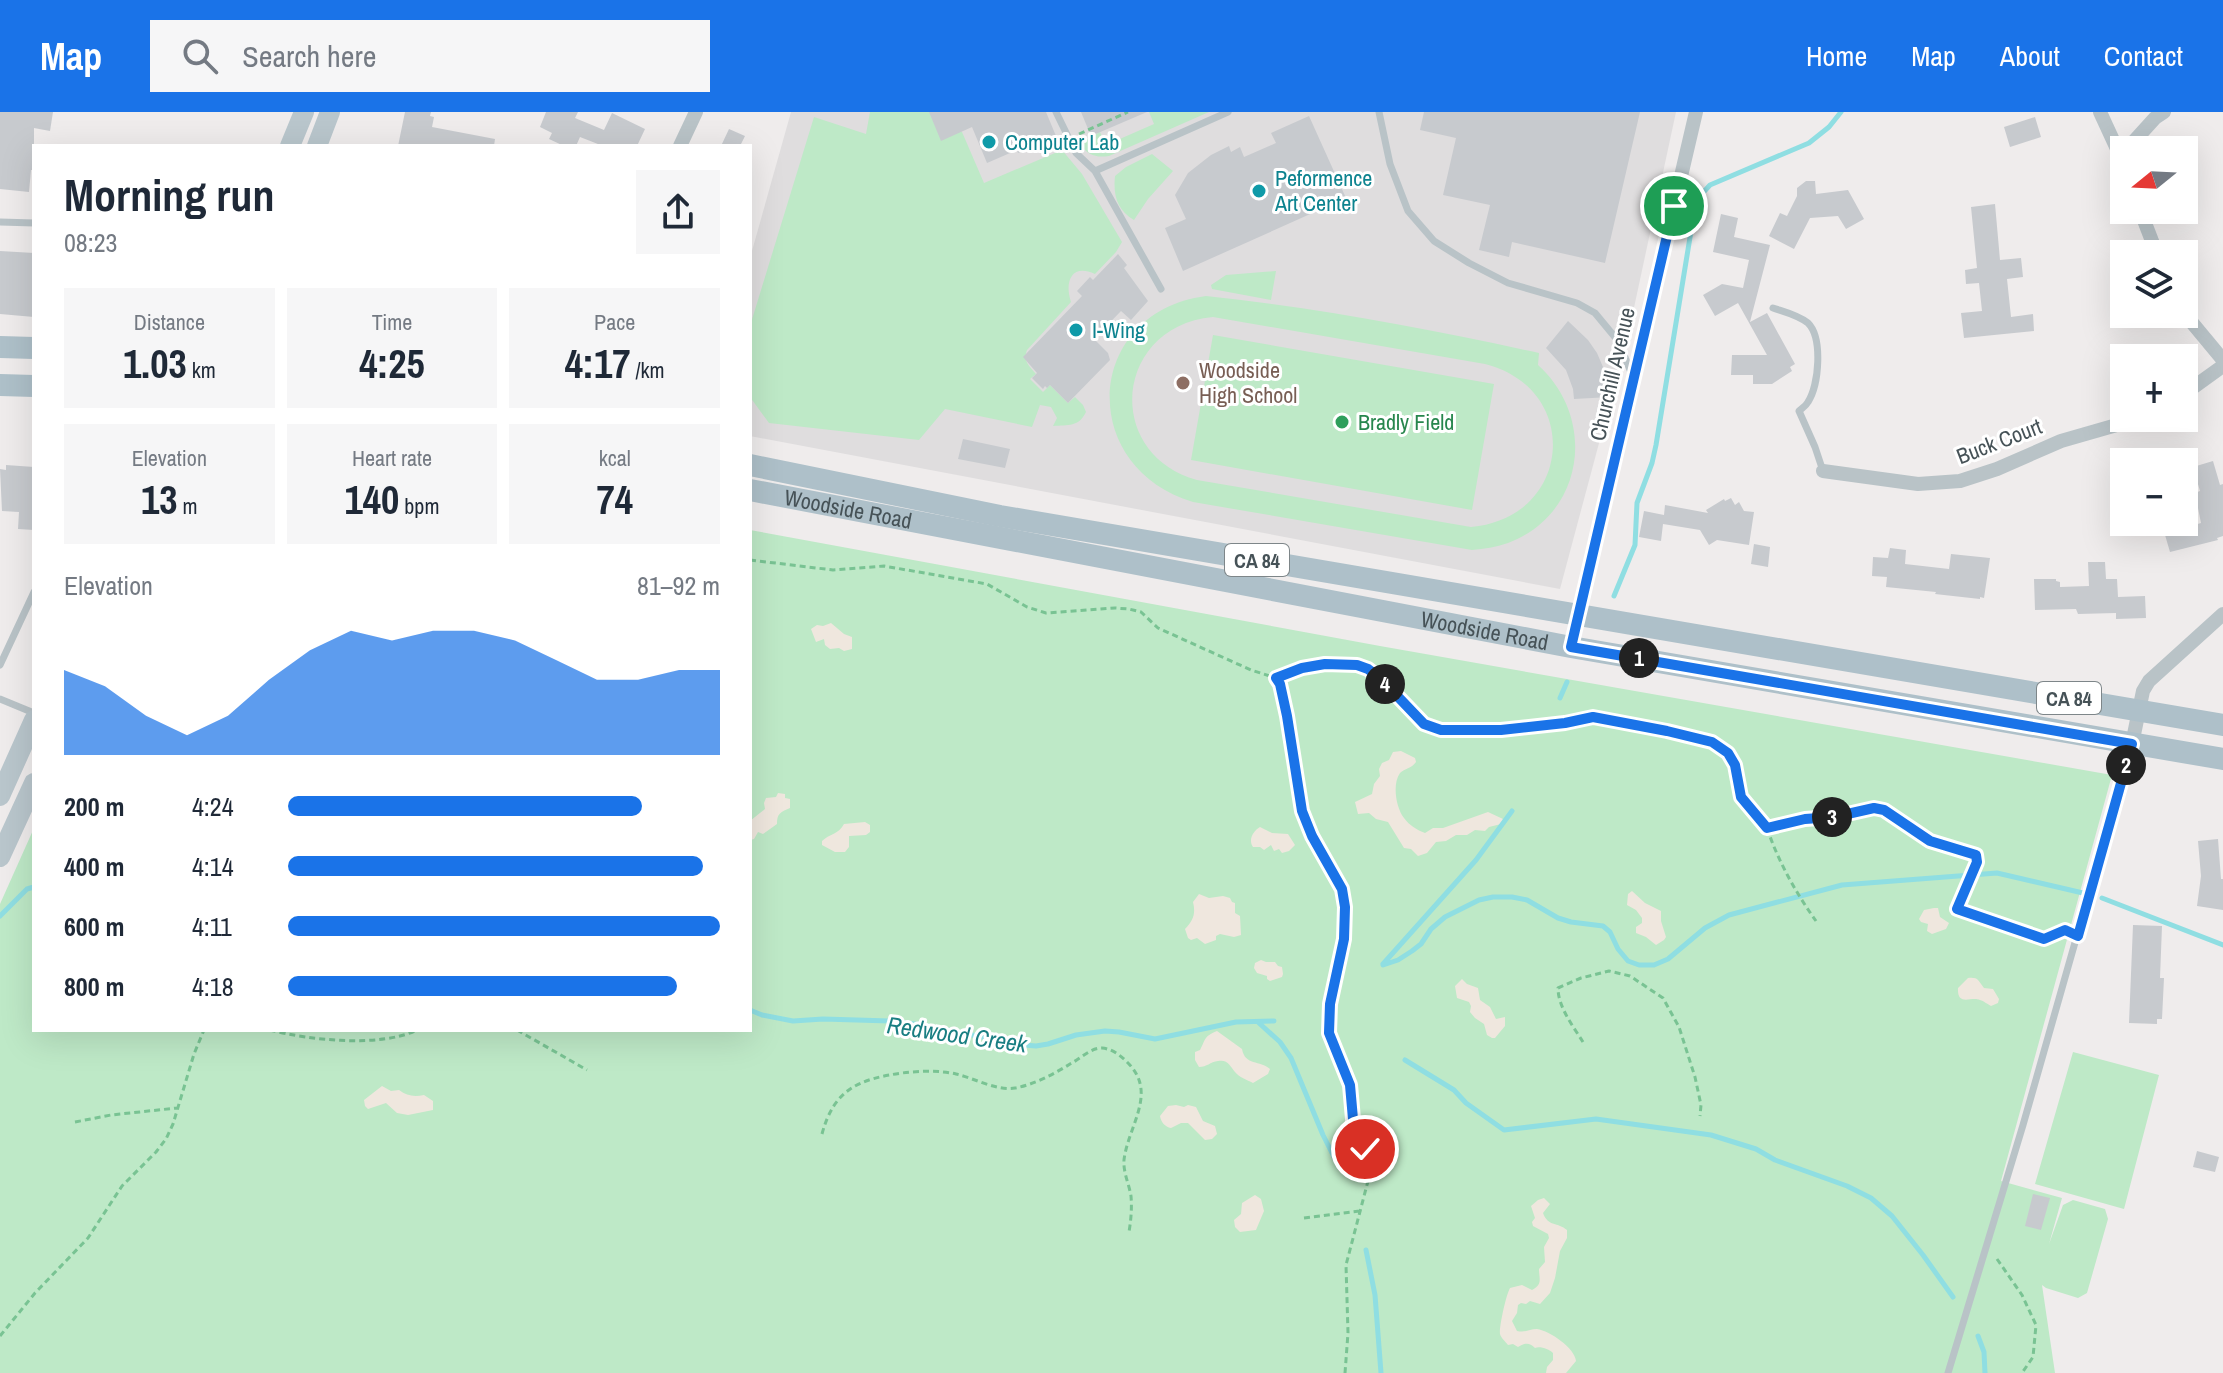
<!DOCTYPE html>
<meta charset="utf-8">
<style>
:root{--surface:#fff;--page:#f6f6f7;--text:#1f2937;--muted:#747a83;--accent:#1a73e8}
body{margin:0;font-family:"Archivo Narrow",sans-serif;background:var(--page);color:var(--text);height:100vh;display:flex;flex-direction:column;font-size:30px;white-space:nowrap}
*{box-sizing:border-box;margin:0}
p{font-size:26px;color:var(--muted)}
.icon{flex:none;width:44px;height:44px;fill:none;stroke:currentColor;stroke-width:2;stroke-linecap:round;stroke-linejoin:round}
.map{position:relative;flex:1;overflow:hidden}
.sheet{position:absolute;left:32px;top:32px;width:720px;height:888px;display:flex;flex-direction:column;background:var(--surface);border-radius:0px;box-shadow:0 8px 32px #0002}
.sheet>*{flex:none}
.needle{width:52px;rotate:252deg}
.fabs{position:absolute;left:2110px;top:24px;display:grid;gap:16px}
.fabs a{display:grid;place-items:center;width:88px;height:88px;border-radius:0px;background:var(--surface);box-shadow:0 8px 32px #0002;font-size:40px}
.pin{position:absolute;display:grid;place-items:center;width:68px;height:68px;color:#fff;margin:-34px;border:4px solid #fff;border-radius:50%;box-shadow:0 2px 8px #0007}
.km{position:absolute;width:40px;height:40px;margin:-20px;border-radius:50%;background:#222;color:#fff;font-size:22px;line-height:40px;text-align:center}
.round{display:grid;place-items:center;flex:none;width:84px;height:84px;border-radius:0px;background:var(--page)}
.headline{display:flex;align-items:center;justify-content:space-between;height:136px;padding:0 32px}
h1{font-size:44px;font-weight:800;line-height:60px}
.stats{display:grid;grid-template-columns:repeat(3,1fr);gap:12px;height:136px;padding:8px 32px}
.stats div{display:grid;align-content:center;border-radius:0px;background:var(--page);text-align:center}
.stats b{font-size:40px;font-weight:800}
.stats small{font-size:22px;font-weight:400}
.stats p{font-size:22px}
.chart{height:224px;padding:16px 32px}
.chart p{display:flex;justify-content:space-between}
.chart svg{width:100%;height:144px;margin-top:8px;fill:var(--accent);opacity:.7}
ul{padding:0 32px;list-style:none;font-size:26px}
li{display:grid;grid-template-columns:128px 96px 1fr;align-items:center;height:60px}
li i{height:20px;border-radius:10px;background:var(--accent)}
header{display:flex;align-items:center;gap:48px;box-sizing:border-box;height:112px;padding:0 40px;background:var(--accent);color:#fff}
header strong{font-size:38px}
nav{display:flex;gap:44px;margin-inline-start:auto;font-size:28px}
.search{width:560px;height:72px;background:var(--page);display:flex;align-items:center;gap:20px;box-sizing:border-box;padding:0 28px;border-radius:0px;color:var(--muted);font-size:30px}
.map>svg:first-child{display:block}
.education{fill:#dfddde}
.green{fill:#bee9c7;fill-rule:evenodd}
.sand{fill:#efe7de}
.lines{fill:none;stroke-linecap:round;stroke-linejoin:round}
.stream{stroke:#8fdee2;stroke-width:5}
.building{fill:#c7cace}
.path{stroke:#79c393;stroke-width:3;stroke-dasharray:6 4;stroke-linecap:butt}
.service{stroke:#b9c3c7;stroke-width:7}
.minor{stroke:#b9c3c7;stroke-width:14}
.secondary{stroke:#b9c6cc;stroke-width:20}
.primary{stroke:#aec0c9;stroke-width:22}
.route-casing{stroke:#fff;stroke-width:16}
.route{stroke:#1a73e8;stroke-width:10}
.culture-dot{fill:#0f9aa8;stroke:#fff;stroke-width:3}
.education-dot{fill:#8d6e63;stroke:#fff;stroke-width:3}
.leisure-dot{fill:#2e9e5b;stroke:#fff;stroke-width:3}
.labels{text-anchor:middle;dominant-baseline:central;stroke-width:6;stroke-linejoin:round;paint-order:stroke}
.shield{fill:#fff;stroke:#7e8689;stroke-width:2}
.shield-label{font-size:20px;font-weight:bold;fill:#465257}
.culture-label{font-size:22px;fill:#0d838f;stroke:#fff;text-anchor:start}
.education-label{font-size:22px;fill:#785e54;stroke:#fff;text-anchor:start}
.street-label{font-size:22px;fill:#465257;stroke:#fff}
.leisure-label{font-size:22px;fill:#27864d;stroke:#fff;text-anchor:start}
.water-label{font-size:24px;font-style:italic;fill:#197e82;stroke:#fff}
</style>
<header>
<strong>Map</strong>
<div class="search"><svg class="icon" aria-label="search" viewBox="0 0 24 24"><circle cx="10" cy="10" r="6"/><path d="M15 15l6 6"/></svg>Search here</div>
<nav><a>Home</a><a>Map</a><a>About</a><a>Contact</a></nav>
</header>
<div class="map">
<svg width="2223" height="1261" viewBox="0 0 2223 1261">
<rect width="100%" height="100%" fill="#efecec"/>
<path class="education" d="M791,0h885l-47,219 -69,258 -810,-153v-178z"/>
<path class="green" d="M870,0h59l33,20 22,51 78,-33 20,24 40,68 -6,10 -21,22c-23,-11 -31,7 -24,28l-44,48c-4,11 2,16 9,24l-6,5 13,13 7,-7 18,18 7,-6 8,8 3,7c-7,15 -18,13 -33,14l4,-8 -6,-11 -11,-2 -8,22 -87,-18 -26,31 -150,-17 -19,-26v-71l64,-209 52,17z
M1149,0h60l-100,44c-14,2 -20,-1 -30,-12l21,-12 6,13 48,-21z
M1152,42l21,17 -25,28 -14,21c-17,-10 -21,-25 -19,-44l11,-9z
M1276,159l-5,29 -59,-11 -1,-4 15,-10z
M1206,184c112,12 223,33 333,57l-1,12c59,53 47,149 -30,178 -12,4 -24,6 -36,7l-279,-48c-117,-35 -109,-190 13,-206zM1213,205l272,47c98,25 87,154 -14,163l-274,-47c-95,-27 -82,-154 16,-163z
M1213,223l281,49 -22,126 -281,-50z
M750,418l630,116 732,129 -111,406 61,17 -13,46 14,-39 10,-5 32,9 3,10 -21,74 -9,5 -32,-10 -4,-3 13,88h-2055v-469l34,-76v202h716z
M2073,940l86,23 -35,134 -89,-25z"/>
<path class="sand" d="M831,511l13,11 8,3v12l-8,2 -5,-3 -9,1 -5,-4 -1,-6 -8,3 -5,-13 6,-4 6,1z
M1401,639l14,7 1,4c-5,7 -11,6 -16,11 -8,11 -4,35 4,45 5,7 13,12 21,15l8,-5h10l45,-16 15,7 -2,5 -12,3 -4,4 -10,-1 -8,5h-11l-10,6 -10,1 -9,11 -9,3 -7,-7 -7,-1 -16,-26 -12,-3 -7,-6 -11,1 -3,-12 17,-8 2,-10 6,-8 -1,-7 3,-6 7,-3 4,-8z
M778,681l7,1v4l5,1v9c-10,4 -13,6 -13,16l-14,10 -5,-2 -4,7 -4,1v-19l15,-12 -1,-6 2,-5 10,-1z
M865,710l5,3v7l-4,3 -17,1v11l-4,5h-10l-13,-7v-4c7,-7 17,-7 22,-17z
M1260,715l12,6 16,1 7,11 -6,6 -7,2 -3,-4 -5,2 -3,-6 -7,5 -4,-3h-7c-5,-7 0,-16 7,-20z
M1632,779l13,12 16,8v10l5,16 -2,3 -8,5 -10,-8 -10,-4v-6l6,-4v-5l-6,-8 -9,-5 1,-11z
M1199,782l10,4 14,-2 7,2 2,4 3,1v10l5,3 1,19 -7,2 -14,-3 -4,2v4l-11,4 -8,-6 -6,2 -3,-2 -3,-9c8,-8 11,-15 8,-27z
M1934,796h4l2,9 9,6 -3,6 -14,5 -5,-3 1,-7 -7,-2 -2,-3 5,-9z
M1261,848l5,2h9l3,4 4,1 1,7 -1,3 -12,4 -3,-2v-3l-10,-3 -3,-5 1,-5z
M1968,866c10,-1 10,2 16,10l9,1 6,10 -1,4 -7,3c-4,-2 -7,-5 -11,-6 -9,-4 -23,7 -22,-12z
M1462,867l5,5 11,4 2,12 10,7 6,12 9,-2v9l-10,12h-3l-5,-3 -3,-11 -9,-6 -5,-6 1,-6 -2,-4 -12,-4 -2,-12z
M1217,919l25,18c3,17 18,11 28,20l-2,5 -15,9c-6,-3 -14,-6 -18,-11 -5,-6 -7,-13 -17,-11 -8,1 -11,6 -19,6l-4,-7v-8l5,-2c6,-11 3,-13 17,-19z
M382,974l9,5 8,-1c8,6 15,7 25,5l9,6v9l-25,5 -11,-2 -11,-10 -18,6 -3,-3 -1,-6z
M1176,993l8,2 4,-2 8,2 7,14 12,5 2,8 -5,5 -7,1 -17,-17h-7l-10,5c-6,-1 -10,-6 -11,-12l8,-10z
M1255,1083l6,4 3,12 -8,19 -16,2 -5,-5 -1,-7 7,-6 1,-11z
M1544,1086l6,6 -7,9c5,14 15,9 24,17v8l-7,13 -5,27 -5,15 -10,11 -10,-3 -4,3 -5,-1 -3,2 -1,8 -5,8 5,10c9,2 12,-2 20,-2 13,2 38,19 39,32l-10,12h-20l1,-6 6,-7v-7c-4,-4 -13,-7 -18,-5 -6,-6 -10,-5 -17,-1l-5,-3 -5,1c-3,-4 -7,-7 -8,-11 -1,-7 6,-39 10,-46l12,-3 10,5c11,-6 7,-11 7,-21l6,-7 -1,-15 5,-9 -1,-4 -15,-8 -1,-4 3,-4 -4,-12 7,-6z"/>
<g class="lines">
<path class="stream" d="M1614,484l21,-51 2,-42 15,-40 4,-18 38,-232 5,-16 11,-12 99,-42 20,-16 12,-15
M1560,586l7,-16
M2102,786l121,47
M0,804l27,-27 7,-2
M1383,852l93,-104 36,-49
M1383,853l15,-5 14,-9 9,-7 10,-15 14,-12 34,-17 14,-3h19l15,3 31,18 13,4 32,4 7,6 8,17 10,12 11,4h15l14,-6 37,-31 24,-13 113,-30 155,-12 86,20
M750,898l12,5 31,6 30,-2 67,2 33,4 59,12 32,3 10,5 12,1 12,-2 28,-9 29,-4 14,1 36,7 81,-17 38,-1
M1259,911l21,19 11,16 32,77 16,32
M1405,948l49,30 12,13 38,27 92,-11 115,16 45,14 19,11 72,26 24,12 21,18 31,39 30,42
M1366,1138l9,45 6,78
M1978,1224l6,16 1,21"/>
</g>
<path class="building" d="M0,0h53l-3,19 -16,-3v42h-3l-2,22 -29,-3z
M405,0h26l-1,4 4,1 -2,10 63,12 -1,7h-96z
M546,0h32l-3,6 29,12 8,-17 33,16 -8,17h-34l-23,-9 -4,9h-12l-15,-7 3,-6 -12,-6z
M929,0h117l10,24 -38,17 -1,-3 -30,13 -15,-36 -31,14z
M1081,0h66l-56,24z
M1424,0h216l-35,151 -93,-21 -3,15 -30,-7 11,-45 -47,-10 13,-57 -36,-8z
M1309,4l37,82 -163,73 -18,-43 21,-9 -11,-24 13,-22 23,-18 18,-9 2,6 9,-5 4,10 32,-14 -5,-10z
M2035,5l6,20 -31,10 -6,-20z
M729,17l16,7 -5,10h-19z
M1806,69h9l1,13 32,-4 16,29 -18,10 -8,-13 -28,2 -16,31 -25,-13 11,-23 7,3 10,-20v-8z
M1995,92l5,56 21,-2 2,19 -16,2 4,38 22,-3 1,17 -70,7 -3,-25 21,-2 -3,-28 -13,1 -1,-14 12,-2 -6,-61z
M1721,102l17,4 -4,19 36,8 -20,77 17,-9 28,51 -5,3 2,4 -20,13h-19v-9h-22l1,-20h35l-29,-52 -23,13 -12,-21 19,-11 21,4 6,-28 -36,-8z
M0,139l34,2v64l-34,-3z
M1118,142l9,11 -3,3 24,33 -17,19 -10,-9 -27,28 14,14 2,7 -42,43 -18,-18 -3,3 -2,-2 -2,3 -11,-11 5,-5 -14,-16 59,-61 -5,-5 13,-14 3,3z
M1568,209l20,19 9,13 6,14 7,30 -36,2 -1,-10 -7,-19 -20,-22z
M963,327l47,10 -5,19 -47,-9z
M2213,349l7,24 3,-1v52l-6,2 1,2 -48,12 -5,-17 6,-1 -1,-2 31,-9 -6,-30 5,-2 -7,-24z
M6,353l28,2v63l-16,-1 1,-17 -17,-1 -2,-42 6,1z
M1731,386l4,7 4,-3 5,9 10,1 -5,33 -32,-5 -8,5 -9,-15 -37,-6 -2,17 -22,-4 5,-26 20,4 1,-10 43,8 -2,-3 18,-11 1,2z
M1754,432l16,3 -2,20 -17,-3z
M1890,436l16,2 -1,14 44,5 2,-15 39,4 -6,40 -4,-1v2l-45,-5 1,-2 -50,-5 1,-10 -15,-1 1,-19 15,1z
M2088,450h17l1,17h11l1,18 27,-1 1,22 -30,1v-6l-38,1 -2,-5 -41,1 -1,-31h22v2l4,1v5l29,-1z
M2218,727l3,40h2v31l-26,-4 4,-30 -3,-35z
M2133,813l29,1 -2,52h4l-2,41h-5v5l-28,-1z
M2197,1039l22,6 -4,15 -22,-5z
M2033,1082l17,4 -9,32 -16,-4z"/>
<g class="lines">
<path class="path" d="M1079,22l49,-22
M750,448l83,10 51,-4 103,18 40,23 19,6 69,-5 14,1 12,3 17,16 93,42 25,8
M1767,716c11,33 29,65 49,93
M270,918c39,10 110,18 147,0
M517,918l70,40
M1583,930c-10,-16 -25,-35 -25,-54l23,-10 28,-7 21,5 33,22 16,29 16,50 6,28 -1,11
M75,1010l36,-7 66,-7
M822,1022c12,-45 37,-55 80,-61 17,-2 37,-3 54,1 18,4 40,17 59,14 18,-3 39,-14 55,-24 10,-5 20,-16 32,-16 11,1 19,8 26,15 30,30 0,63 -4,97 -1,12 5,24 7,36 1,12 0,24 -2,36
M1304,1106l56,-7
M1997,1147l25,36 14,30 -3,32 -11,16
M0,1224l35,-43 53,-55 34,-52 34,-34 10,-13 7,-15 21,-70 10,-24
M1345,1261l3,-40 -2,-68 22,-84 2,-18 -17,-44 -3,-34 -21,-52 1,-29 14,-65 1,-32 -3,-18 -30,-53 -10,-25 -15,-95 -7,-32 -4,-6 26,-10 23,-4 32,1 11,4 13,10 43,45 17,6h60l64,-7 28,-6 74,14 45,11 16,11 7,12 6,32 26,31 107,-20 10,2 46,31 46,14 1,7 -20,47 87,30 23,-8"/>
<path class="service" d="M1056,0l20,41 19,18 66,118
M1379,0l11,52 18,47 26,30 35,22 39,20 69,20 18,10 24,29 13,33
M1095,59l133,-59
M0,110l34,1
M1773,196c12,4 25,7 35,15 15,15 11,62 0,79 -2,4 -6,6 -9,9l16,36 8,24
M0,553l34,-73
M0,587l34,14
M1948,1261l75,-248 108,-379"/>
<path class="minor" d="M2100,0l24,52
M680,34l16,-34
M2126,38l29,-32 9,-6
M2140,98l17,44
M2184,201l39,47
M2184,282l39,-28
M1823,359l95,13 42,-3 37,-12 64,-28 80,-23
M1571,535l125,-535
M2132,632l11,-53 6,-10 74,-67"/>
<path class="secondary" d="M290,34l14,-34
M317,34l13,-34
M0,684l34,-76
M0,745l34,-74"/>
<g class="primary">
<path d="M0,235l34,1"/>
<path d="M0,273l34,1"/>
<path d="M750,353l250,51 1223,209"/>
<path id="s1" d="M750,378l821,157 652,112"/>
</g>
</g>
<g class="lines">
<defs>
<path id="route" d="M1365,1037l-12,-30 -3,-34 -21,-52 1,-29 14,-65 1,-32 -3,-18 -30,-53 -10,-25 -15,-95 -7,-32 -4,-6 26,-10 23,-4 32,1 11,4 13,10 43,45 17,6h60l64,-7 28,-6 74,14 45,11 16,11 7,12 6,32 26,31 38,-9 29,-2 40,-9 10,2 46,31 46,14 1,7 -20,47 87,30 21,-9 13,6 54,-192 -561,-97 103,-441"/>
</defs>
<use href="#route" class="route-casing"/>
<use href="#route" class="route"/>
</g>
<g class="culture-dot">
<circle cx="989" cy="30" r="8"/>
<circle cx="1259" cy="79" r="8"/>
<circle cx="1076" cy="218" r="8"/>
</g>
<circle class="education-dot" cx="1183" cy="271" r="8"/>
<circle class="leisure-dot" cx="1342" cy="310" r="8"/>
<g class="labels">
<g class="shield">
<rect x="1225" y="432" width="64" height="32" rx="6"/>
<rect x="2037" y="570" width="64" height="32" rx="6"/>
</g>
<g class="shield-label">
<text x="1257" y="448">CA 84</text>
<text x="2069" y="586">CA 84</text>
</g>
<g class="culture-label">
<text x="1005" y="30">Computer Lab</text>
<text x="1275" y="66">Peformence<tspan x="1275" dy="25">Art Center</tspan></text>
<text x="1092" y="218">I-Wing</text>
</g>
<g class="education-label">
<text x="1199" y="258">Woodside<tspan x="1199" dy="25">High School</tspan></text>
</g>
<g class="street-label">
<text transform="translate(1612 262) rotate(-77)">Churchill Avenue</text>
<text transform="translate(1999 329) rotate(-21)">Buck Court</text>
<text stroke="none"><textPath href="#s1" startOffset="100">Woodside Road</textPath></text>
<text stroke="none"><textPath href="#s1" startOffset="748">Woodside Road</textPath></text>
</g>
<g class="leisure-label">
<text x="1358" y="310">Bradly Field</text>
</g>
<g class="water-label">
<text transform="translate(957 922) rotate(8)">Redwood Creek</text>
</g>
</g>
</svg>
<div class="fabs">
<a><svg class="needle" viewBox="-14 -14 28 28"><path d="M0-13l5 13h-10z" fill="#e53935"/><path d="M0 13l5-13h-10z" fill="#747a83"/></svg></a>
<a><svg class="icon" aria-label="layers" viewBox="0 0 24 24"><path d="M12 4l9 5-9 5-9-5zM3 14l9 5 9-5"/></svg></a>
<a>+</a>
<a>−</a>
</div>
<div class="pin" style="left:1674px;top:94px;background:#1e9e55"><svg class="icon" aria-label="arrive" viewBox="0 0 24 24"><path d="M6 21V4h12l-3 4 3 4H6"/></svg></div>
<div class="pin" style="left:1365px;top:1037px;background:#d93025"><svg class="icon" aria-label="check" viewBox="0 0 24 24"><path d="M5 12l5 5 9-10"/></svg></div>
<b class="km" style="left:1639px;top:546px">1</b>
<b class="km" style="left:2126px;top:653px">2</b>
<b class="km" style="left:1832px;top:705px">3</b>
<b class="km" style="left:1385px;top:572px">4</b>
<section class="sheet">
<div class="headline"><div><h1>Morning run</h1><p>08:23</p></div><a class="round"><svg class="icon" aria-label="share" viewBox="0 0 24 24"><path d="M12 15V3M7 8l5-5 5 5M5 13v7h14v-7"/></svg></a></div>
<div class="stats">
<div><p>Distance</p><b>1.03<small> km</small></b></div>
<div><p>Time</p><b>4:25</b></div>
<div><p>Pace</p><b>4:17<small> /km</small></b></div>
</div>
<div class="stats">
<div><p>Elevation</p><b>13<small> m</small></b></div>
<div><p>Heart rate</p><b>140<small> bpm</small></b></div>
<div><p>kcal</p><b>74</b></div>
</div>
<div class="chart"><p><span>Elevation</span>81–92 m</p>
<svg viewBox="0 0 160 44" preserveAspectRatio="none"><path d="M0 44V18L10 23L20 32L30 38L40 32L50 21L60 12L70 6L80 9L90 6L100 6L110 9L120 15L130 21L140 21L150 18L160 18V44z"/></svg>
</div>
<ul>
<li><b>200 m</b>4:24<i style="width:82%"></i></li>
<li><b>400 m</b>4:14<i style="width:96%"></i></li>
<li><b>600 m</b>4:11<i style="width:100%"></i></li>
<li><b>800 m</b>4:18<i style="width:90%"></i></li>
</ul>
</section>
</div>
